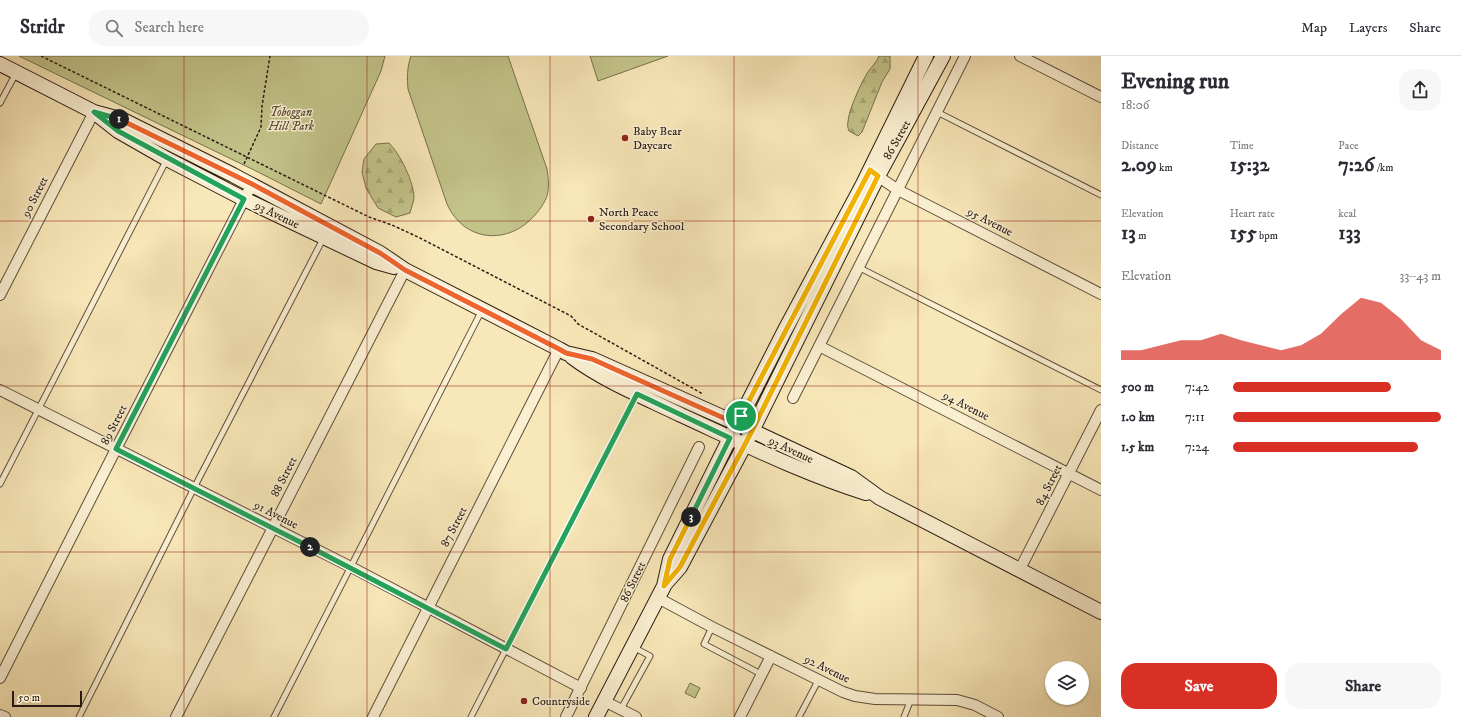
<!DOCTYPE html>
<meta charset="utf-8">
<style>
:root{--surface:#fff;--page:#f7f7f7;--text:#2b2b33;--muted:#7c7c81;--line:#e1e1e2;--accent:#d93025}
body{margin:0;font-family:"IM FELL DW Pica",serif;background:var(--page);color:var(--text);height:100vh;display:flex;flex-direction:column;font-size:15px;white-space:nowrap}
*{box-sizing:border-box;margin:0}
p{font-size:13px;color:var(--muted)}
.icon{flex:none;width:22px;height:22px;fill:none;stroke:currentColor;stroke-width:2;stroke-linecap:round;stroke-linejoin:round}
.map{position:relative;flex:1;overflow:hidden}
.details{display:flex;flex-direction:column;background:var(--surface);width:360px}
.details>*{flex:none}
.buttons{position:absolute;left:1045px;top:605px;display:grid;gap:8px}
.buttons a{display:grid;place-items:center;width:44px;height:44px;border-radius:50%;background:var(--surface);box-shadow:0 1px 3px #0004;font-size:20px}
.scale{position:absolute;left:12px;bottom:10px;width:70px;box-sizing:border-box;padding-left:4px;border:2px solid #2a1c13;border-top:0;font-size:11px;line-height:14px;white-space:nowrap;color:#2a1c13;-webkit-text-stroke:3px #faefd1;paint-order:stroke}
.pin{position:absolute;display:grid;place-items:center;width:34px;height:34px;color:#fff;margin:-17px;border:2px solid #fff;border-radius:50%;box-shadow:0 1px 4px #0007}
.km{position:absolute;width:20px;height:20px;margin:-10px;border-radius:50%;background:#222;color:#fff;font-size:11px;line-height:20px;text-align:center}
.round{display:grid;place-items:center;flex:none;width:42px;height:42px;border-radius:16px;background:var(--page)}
.summary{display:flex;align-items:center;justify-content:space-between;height:68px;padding:0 20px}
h1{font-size:22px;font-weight:800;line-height:30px}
.stats{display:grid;grid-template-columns:repeat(3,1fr);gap:6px;height:68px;padding:4px 20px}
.stats div{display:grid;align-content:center}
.stats b{font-size:20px;font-weight:800}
.stats small{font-size:11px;font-weight:400}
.stats p{font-size:11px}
.chart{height:112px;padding:8px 20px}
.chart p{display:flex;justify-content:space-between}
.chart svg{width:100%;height:72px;margin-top:4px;fill:var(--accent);opacity:.7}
.button{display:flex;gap:8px;margin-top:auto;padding:8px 20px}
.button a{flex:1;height:46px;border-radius:16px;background:var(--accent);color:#fff;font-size:16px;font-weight:800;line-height:46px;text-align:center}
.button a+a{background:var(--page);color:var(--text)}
ul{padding:0 20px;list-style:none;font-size:13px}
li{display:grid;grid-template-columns:64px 48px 1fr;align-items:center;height:30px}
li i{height:10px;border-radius:5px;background:var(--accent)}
header{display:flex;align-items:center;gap:24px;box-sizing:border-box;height:56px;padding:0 20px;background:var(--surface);border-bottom:1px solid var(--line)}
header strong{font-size:19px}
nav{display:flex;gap:22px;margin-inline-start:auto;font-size:14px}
.search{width:280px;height:36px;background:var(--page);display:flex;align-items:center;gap:10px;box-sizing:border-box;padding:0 14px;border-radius:16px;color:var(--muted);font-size:15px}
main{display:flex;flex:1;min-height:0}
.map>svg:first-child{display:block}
.forest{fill:url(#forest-firs);stroke:#76704e}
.park{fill:#c3c48a;stroke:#76704e}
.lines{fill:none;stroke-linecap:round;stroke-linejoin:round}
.lane-casing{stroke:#5e4f3c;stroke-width:7}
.street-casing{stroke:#5e4f3c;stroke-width:12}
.secondary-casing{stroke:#2a1c13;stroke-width:16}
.path{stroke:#2a1c13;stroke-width:1.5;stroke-dasharray:3 2;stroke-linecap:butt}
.lane{stroke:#faefd1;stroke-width:5}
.street{stroke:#faefd1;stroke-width:10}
.secondary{stroke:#faefd1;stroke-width:14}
.split-1-casing{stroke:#fff;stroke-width:8}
.split-2-casing{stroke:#fff;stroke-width:8}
.split-3-casing{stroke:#fff;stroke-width:8}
.split-4-casing{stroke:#fff;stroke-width:8}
.split-1{stroke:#f0652b;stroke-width:5}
.split-2{stroke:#22a559;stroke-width:5}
.split-3{stroke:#22a559;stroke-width:5}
.split-4{stroke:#f5b400;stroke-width:5}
.grid{fill:none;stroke:#8f2418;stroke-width:1;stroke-opacity:0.55}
.poi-dot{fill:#8f2418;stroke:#faefd1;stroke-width:1.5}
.labels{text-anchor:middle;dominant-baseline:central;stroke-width:3;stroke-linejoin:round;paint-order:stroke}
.park-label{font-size:12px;font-style:italic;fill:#584e37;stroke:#faefd1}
.poi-label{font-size:12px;fill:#2a1c13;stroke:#faefd1;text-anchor:start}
.street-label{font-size:12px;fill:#2a1c13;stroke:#faefd1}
</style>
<header>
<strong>Stridr</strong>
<div class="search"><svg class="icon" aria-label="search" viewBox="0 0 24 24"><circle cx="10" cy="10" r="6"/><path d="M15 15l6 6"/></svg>Search here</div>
<nav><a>Map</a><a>Layers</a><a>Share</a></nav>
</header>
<main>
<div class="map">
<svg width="1101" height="661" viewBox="0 0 1101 661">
<defs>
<pattern id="forest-firs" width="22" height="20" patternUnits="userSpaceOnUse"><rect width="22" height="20" fill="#c3c48a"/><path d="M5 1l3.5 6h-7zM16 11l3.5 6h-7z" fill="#a8a876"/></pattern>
</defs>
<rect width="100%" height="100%" fill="#f8e7b8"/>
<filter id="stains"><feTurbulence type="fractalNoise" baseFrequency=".005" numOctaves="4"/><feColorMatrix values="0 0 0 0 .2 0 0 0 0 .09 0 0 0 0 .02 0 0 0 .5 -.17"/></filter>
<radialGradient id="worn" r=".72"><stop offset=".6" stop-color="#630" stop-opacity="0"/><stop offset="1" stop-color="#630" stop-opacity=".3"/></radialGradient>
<path class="forest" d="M879,0h11v13l-8,13 -20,50 -4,4 -9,-5c-1,-3 -2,-6 -1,-9 0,-11 14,-41 20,-50 4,-6 9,-10 11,-16z
M389,87c11,11 25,39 25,55 -1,5 -3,11 -4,15l-14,4 -18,-9 -12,-20 -4,-16 2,-13 12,-15z"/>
<path class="park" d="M19,0h366l-4,15 -60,133 -63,-32z
M411,0h97l39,113c1,7 2,14 1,22 -1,9 -7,17 -13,24 -27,31 -71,27 -88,-11l-39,-115c-1,-11 -1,-22 3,-33z
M590,0h78l-70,25z
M690,627l10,5 -5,10 -10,-5z"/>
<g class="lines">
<defs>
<path id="lane" d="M0,47l16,-30
M937,56l164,83
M858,211l243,123
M0,428l167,-325
M712,571l-8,17 57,30
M621,653l29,-53 -17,-9
M79,661l115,-229 129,-249
M274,661l208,-407
M471,661l166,-323
M799,661l20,-38
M904,661l7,-18"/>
<path id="street" d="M1020,0l81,41
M873,117l25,17 203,104
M0,239l94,-183
M819,290l282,144
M0,334l351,177 230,121
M793,342l172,-342
M1019,515l82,-161
M658,542l54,29 131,65 12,4 20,3 82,1 18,5 23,12
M0,622l116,-229 136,-265
M604,645l32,16
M0,659l5,2
M176,661l229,-447
M373,661l186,-368
M566,661l133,-270
M740,661l31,-61"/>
<path id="secondary" d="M0,8l94,48 29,8 110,55 147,78 25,17 154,79 7,4 26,6 137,61 122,57 29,21 221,114
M99,60l19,15 49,28 77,40 132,63 18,5
M572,301c32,24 72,40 109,58 61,28 121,58 185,78
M665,528l15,-17 72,-136 126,-255 65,-120
M596,661l68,-131 6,-27 60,-121 55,-108 77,-144 64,-130"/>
</defs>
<use href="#lane" class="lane-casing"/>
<use href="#street" class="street-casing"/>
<use href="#secondary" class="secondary-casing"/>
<path class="path" d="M41,0l328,161 23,8 26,12 153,79 7,8 125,70
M244,108l17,-37 1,-21 8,-50"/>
<use href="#lane" class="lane"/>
<use href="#street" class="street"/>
<use href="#secondary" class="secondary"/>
</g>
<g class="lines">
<defs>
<path id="split-1" d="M119,63l133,65 128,69 25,17 154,79 7,4 26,6 145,65 4,-8"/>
<path id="split-2" d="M119,63l-25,-7 24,19 126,68 -128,250 194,98"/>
<path id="split-3" d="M310,491l196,102 131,-255 93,44 -39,79"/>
<path id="split-4" d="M691,461l-21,42 -6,27 16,-19 72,-136 126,-255 -8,-6 -129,246"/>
</defs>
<use href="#split-1" class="split-1-casing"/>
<use href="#split-2" class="split-2-casing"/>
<use href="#split-3" class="split-3-casing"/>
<use href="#split-4" class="split-4-casing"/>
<use href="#split-1" class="split-1"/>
<use href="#split-2" class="split-2"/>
<use href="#split-3" class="split-3"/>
<use href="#split-4" class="split-4"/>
</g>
<path class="grid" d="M184,0v661M367,0v661M550,0v661M734,0v661M918,0v661M0,165h1101M0,330h1101M0,496h1101"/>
<g class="poi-dot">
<circle cx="625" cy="82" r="4"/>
<circle cx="591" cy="163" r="4"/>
<circle cx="524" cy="645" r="4"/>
</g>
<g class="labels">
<g class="park-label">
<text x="291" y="56">Toboggan<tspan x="291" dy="14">Hill Park</tspan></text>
</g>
<g class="poi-label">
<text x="633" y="75">Baby Bear<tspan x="633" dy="14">Daycare</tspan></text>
<text x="599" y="156">North Peace<tspan x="599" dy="14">Secondary School</tspan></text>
<text x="532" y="645">Countryside</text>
</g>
<g class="street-label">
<text transform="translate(897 84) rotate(-61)">86 Street</text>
<text transform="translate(35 141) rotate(-63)">90 Street</text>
<text transform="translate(277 159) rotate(26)">93 Avenue</text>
<text transform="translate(990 166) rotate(27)">95 Avenue</text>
<text transform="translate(966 350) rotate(27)">94 Avenue</text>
<text transform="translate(114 369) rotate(-63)">89 Street</text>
<text transform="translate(791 394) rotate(25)">93 Avenue</text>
<text transform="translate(284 421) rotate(-63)">88 Street</text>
<text transform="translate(1049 429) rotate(-63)">84 Street</text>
<text transform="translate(276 459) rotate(27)">91 Avenue</text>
<text transform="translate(454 471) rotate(-63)">87 Street</text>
<text transform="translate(633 526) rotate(-64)">86 Street</text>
<text transform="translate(827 613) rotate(26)">92 Avenue</text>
</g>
</g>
<rect width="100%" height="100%" filter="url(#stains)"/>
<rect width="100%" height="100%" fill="url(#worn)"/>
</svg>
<div class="buttons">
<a><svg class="icon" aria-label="layers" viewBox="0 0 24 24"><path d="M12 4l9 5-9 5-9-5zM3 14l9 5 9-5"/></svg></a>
</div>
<div class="scale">50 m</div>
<div class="pin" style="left:741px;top:360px;background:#1e9e55"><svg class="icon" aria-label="arrive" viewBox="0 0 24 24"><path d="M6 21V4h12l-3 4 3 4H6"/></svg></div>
<b class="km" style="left:119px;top:63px">1</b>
<b class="km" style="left:310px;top:491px">2</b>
<b class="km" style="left:691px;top:461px">3</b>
</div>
<section class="details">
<div class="summary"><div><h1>Evening run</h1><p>18:06</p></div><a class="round"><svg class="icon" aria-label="share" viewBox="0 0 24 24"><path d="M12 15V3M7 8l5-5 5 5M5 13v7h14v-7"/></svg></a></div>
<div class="stats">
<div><p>Distance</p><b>2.09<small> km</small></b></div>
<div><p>Time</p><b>15:32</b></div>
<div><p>Pace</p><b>7:26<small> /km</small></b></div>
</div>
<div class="stats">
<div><p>Elevation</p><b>13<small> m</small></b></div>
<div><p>Heart rate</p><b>155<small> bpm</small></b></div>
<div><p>kcal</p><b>133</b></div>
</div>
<div class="chart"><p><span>Elevation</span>33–43 m</p>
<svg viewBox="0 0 160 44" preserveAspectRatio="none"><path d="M0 44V38L10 38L20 35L30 32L40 32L50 28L60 32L70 35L80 38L90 35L100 28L110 16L120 6L130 9L140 19L150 32L160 38V44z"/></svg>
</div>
<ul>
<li><b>500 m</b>7:42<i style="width:76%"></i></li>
<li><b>1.0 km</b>7:11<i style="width:100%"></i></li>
<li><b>1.5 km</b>7:24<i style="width:89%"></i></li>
</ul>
<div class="button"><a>Save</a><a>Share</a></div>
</section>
</main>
